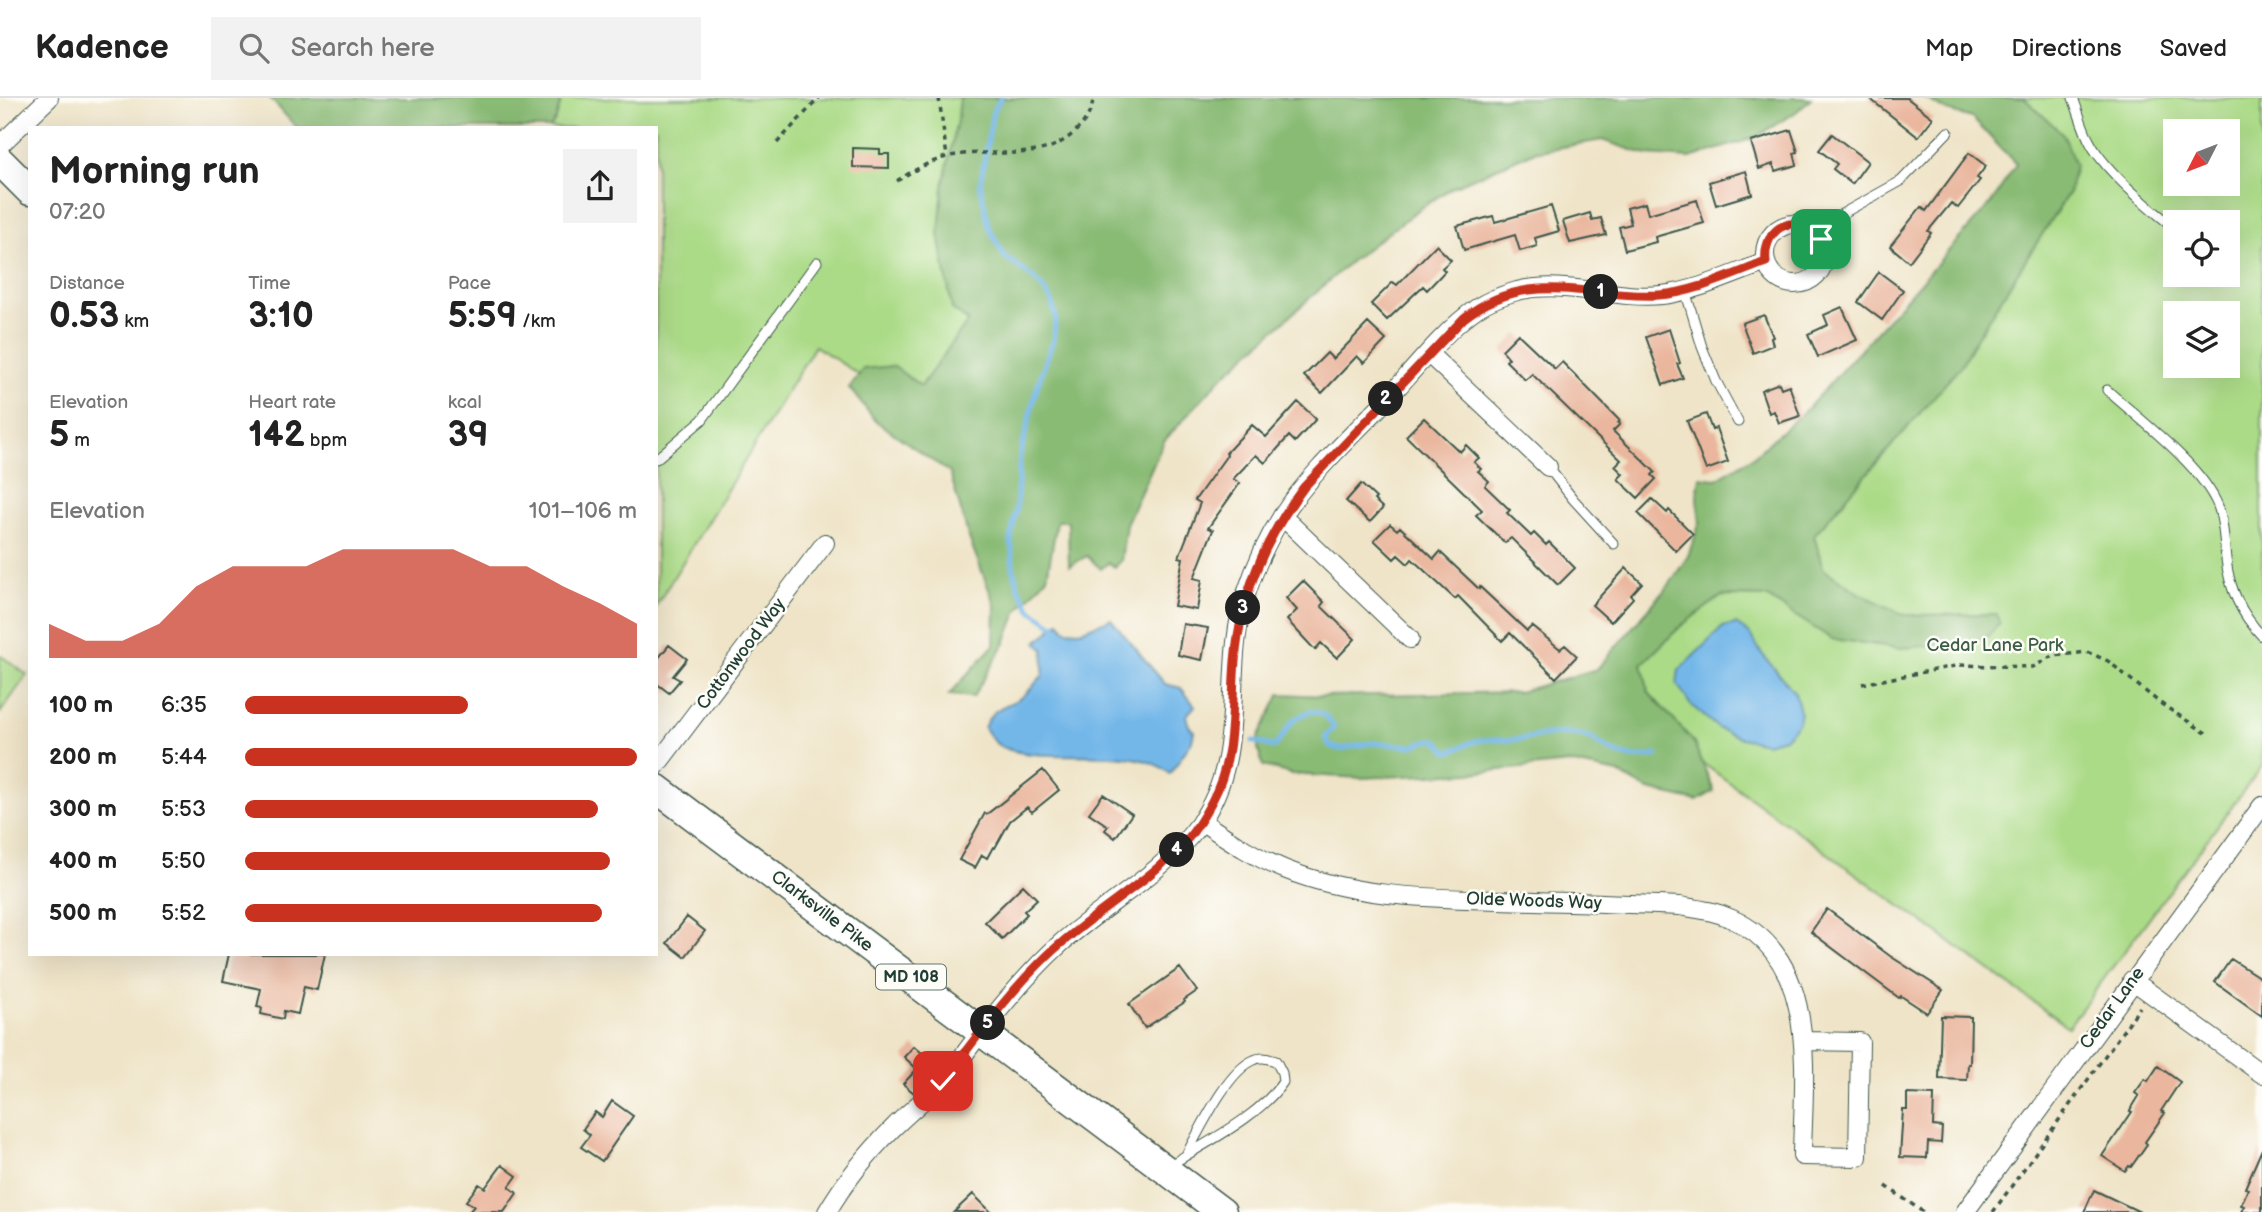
<!DOCTYPE html>
<meta charset="utf-8">
<style>
:root{--surface:#fff;--page:#f2f2f2;--text:#222;--muted:#767676;--line:#e0e0e0;--accent:#c8321e}
body{margin:0;font-family:"Balsamiq Sans",sans-serif;background:var(--page);color:var(--text);height:100vh;display:flex;flex-direction:column;font-size:26px;white-space:nowrap}
*{box-sizing:border-box;margin:0}
p{font-size:23px;color:var(--muted)}
.icon{flex:none;width:38px;height:38px;fill:none;stroke:currentColor;stroke-width:2;stroke-linecap:round;stroke-linejoin:round}
.map{position:relative;flex:1;overflow:hidden}
.sheet{position:absolute;left:28px;top:28px;width:630px;height:830px;display:flex;flex-direction:column;background:var(--surface);border-radius:0px;box-shadow:0 7px 28px #0002}
.sheet>*{flex:none}
.needle{width:46px;rotate:228deg}
.buttons{position:absolute;left:2163px;top:21px;display:grid;gap:14px}
.buttons a{display:grid;place-items:center;width:77px;height:77px;border-radius:0px;background:var(--surface);box-shadow:0 7px 28px #0002;font-size:35px}
.pin{position:absolute;display:grid;place-items:center;width:60px;height:60px;color:#fff;margin:-30px;border-radius:14px;box-shadow:0 4px 10px #0006}
.km{position:absolute;width:35px;height:35px;margin:-18px;border-radius:50%;background:#222;color:#fff;font-size:19px;line-height:35px;text-align:center}
.round{display:grid;place-items:center;flex:none;width:74px;height:74px;border-radius:0px;background:var(--page)}
.head{display:flex;align-items:center;justify-content:space-between;height:119px;padding:0 21px}
h1{font-size:38px;font-weight:700;line-height:52px}
.stats{display:grid;grid-template-columns:repeat(3,1fr);gap:10px;height:119px;padding:7px 21px}
.stats div{display:grid;align-content:center}
.stats b{font-size:35px;font-weight:700}
.stats small{font-size:19px;font-weight:400}
.stats p{font-size:19px}
.chart{height:196px;padding:14px 21px}
.chart p{display:flex;justify-content:space-between}
.chart svg{width:100%;height:126px;margin-top:7px;fill:var(--accent);opacity:.7}
ul{padding:0 21px;list-style:none;font-size:23px}
li{display:grid;grid-template-columns:112px 84px 1fr;align-items:center;height:52px}
li i{height:18px;border-radius:9px;background:var(--accent)}
header{display:flex;align-items:center;gap:42px;box-sizing:border-box;height:98px;padding:0 35px;background:var(--surface);border-bottom:2px solid var(--line)}
header strong{font-size:33px}
nav{display:flex;gap:38px;margin-inline-start:auto;font-size:24px}
.search{width:490px;height:63px;background:var(--page);display:flex;align-items:center;gap:18px;box-sizing:border-box;padding:0 24px;border-radius:0px;color:var(--muted);font-size:26px}
.map>svg:first-child{display:block}
.green{fill:#acdb88;stroke:#668c5e;stroke-width:2;fill-rule:evenodd}
.forest{fill:#89bb74;stroke:#547c54;stroke-width:2}
.water{fill:#73b7e9;stroke:#497a8e;stroke-width:2}
.lines{fill:none;stroke-linecap:round;stroke-linejoin:round}
.stream{stroke:#73b7e9;stroke-width:5}
.building{fill:#eab69d}
.lane-casing{stroke:#3e564a;stroke-width:11}
.street-casing{stroke:#3e564a;stroke-width:20}
.primary-casing{stroke:#3e564a;stroke-width:31}
.path{stroke:#3e564a;stroke-width:3.5;stroke-dasharray:5 5;stroke-linecap:butt}
.lane{stroke:#fff;stroke-width:9}
.street{stroke:#fff;stroke-width:18}
.primary{stroke:#fff;stroke-width:28}
.route-casing{stroke:#fff;stroke-width:14}
.route{stroke:#c8321e;stroke-width:9}
.labels{text-anchor:middle;dominant-baseline:central;stroke-width:5;stroke-linejoin:round;paint-order:stroke}
.shield{fill:#fdfcf7;stroke:#62766e;stroke-width:2}
.shield-label{font-size:16px;font-weight:bold;fill:#1f3d34}
.park-label{font-size:18px;fill:#3b5d45;stroke:#fdfcf7}
.street-label{font-size:18px;fill:#1f3d34;stroke:#fdfcf7}
</style>
<header>
<strong>Kadence</strong>
<div class="search"><svg class="icon" aria-label="search" viewBox="0 0 24 24"><circle cx="10" cy="10" r="6"/><path d="M15 15l6 6"/></svg>Search here</div>
<nav><a>Map</a><a>Directions</a><a>Saved</a></nav>
</header>
<div class="map">
<svg width="2262" height="1114" viewBox="0 0 2262 1114">
<rect width="100%" height="100%" fill="#fdfcf7"/>
<filter id="ink" filterUnits="userSpaceOnUse"><feTurbulence type="fractalNoise" baseFrequency=".0143" numOctaves="2"/><feDisplacementMap in="SourceGraphic" scale="14" xChannelSelector="R" yChannelSelector="G"/><feConvolveMatrix kernelMatrix="1 2 1 2 8 2 1 2 1" color-interpolation-filters="sRGB"/></filter>
<filter id="wash" filterUnits="userSpaceOnUse"><feTurbulence type="fractalNoise" baseFrequency=".00686" numOctaves="4" result="noise"/><feDisplacementMap in="SourceGraphic" scale="28" xChannelSelector="R" yChannelSelector="G"/><feGaussianBlur stdDeviation="1.57" result="paint"/><feColorMatrix in="noise" values="0 0 0 0 0 0 0 0 0 0 0 0 0 0 0 0 0 1.4 0 .05"/><feComposite in="paint" operator="in"/></filter>
<g filter="url(#wash)">
<rect width="100%" height="100%" fill="#efe4c8"/>
<path class="green" d="M305,0h986l-217,418 -259,-170 -159,260v-478h-322z
M1978,0h284v668l-194,261 -468,-338 464,-523zM2175,33h53v53h-53zM2175,124h53v53h-53zM2175,215h53v53h-53z
M0,557l27,20 -27,38z"/>
<path class="forest" d="M270,0h292l-6,21 -6,9h-253z
M960,0h851l-15,14 -42,26 -64,20 -43,-3 -45,-15 -69,12 -82,36 -37,25 -62,47 -132,119 -56,62 -38,83 -5,37 -6,6 -7,-4 -7,6 -14,-13 -18,10 -1,-45h-11l-10,56 -29,33 -13,33 -32,54 -24,-2 45,-50 1,-40 -26,-67 -19,-65 -74,-52 -27,-33 14,-19 30,-3 28,20 47,-65 -16,-12 -13,-75 4,-48 15,-70z
M1925,0h99l40,37 11,30 -6,27 -92,145 -17,30 -146,168 9,34 38,25 43,21 93,-1 3,8 -11,14 -22,7 -66,5 -69,-9 -66,-42 -44,-1 -40,29 -40,39 7,29 44,48 21,50 -17,10 -48,-11 -31,-17 -49,-10 -98,10 -110,5 -70,-4 -28,-8 -5,-17v-12l22,-43 45,2 194,-4 78,-23 72,-84 19,-29 12,-34 -3,-24 3,-21 16,2 37,-22 57,-51 182,-204 24,-38 -44,-46 -25,-7z"/>
<path class="water" d="M1111,521l54,65 16,4 14,18 -9,10 3,10 5,5 -2,10 -22,33c-35,-33 -124,-8 -168,-27 -8,-3 -13,-12 -18,-19 9,-23 22,-20 39,-32 7,-5 13,-14 20,-21l1,-25 -7,-8 22,-20 7,8 14,1z
M1736,526l13,9 13,21 33,39 5,18 -2,13 -14,14 -18,5 -25,-5 -22,-9 -29,-25 -13,-20 2,-14 44,-43z"/>
<g class="lines">
<path class="stream" d="M1001,0l-8,13 -13,74 9,42 15,29 32,24 15,19 5,19 -3,22 -16,47 -17,69 -4,54 -5,29 2,29 6,21 12,21 27,18
M1253,643l21,6c18,-18 9,-26 38,-36l12,4 9,10v4l-8,8 5,9 10,3 31,-6 42,3 11,-5 13,-1 11,12c12,-3 15,-7 25,-10 12,-4 25,-2 38,-2 23,-1 46,-10 70,-5 11,3 20,10 29,15 15,9 30,9 47,5"/>
</g>
<g id="blocks">
<path class="building" d="M1869,0h38l26,20 -15,19z
M1791,32l7,22 -4,1 3,12 -22,6 -2,-7 -14,5 -8,-27z
M1832,36l36,28 -16,22 -19,-15 4,-5 -18,-14z
M853,50l27,1v5h9v14l-36,-1z
M1969,55l17,13 -9,12 3,2 -22,28 -7,-5 -23,28 3,2 -22,29 -19,-16 31,-39 5,4z
M1746,73l6,23 -36,11 -7,-23z
M1697,102l7,23 -49,14 1,5 -31,8 -6,-23 12,-3 -4,-16 18,-5 3,11z
M1551,108l8,25 -24,7 2,8 -17,5 -5,-16 -51,15 -7,-24 36,-10 2,6z
M1590,115l2,7 9,-2 5,17 -36,8 -7,-22z
M1436,147l15,15 -9,8 3,3 -18,19 -4,-4 -36,34 -16,-16 22,-22 4,3z
M1879,174l24,18 -21,30 -24,-18z
M1842,209l15,33 -39,17 -10,-23 20,-9 -4,-10z
M1764,217l9,22 -2,1 2,7 -20,8 -11,-30z
M1368,225l18,17 -22,23 -7,-7 -35,37 -18,-17 23,-23 6,6z
M1669,231l11,34 -3,1 6,14 -20,7 -17,-48z
M1518,236l37,35 7,-7 58,59 -2,2 2,1 -7,7 42,41 -3,3 4,4 -18,19 -20,-19 5,-5 -8,-8 6,-6 -89,-86 -7,6 -19,-19 3,-3 -7,-8z
M1779,285l2,5 8,-3 11,31 -21,7 -5,-12 -5,2 -8,-23z
M1298,304l18,17 -21,23 -6,-6 -24,27 -9,-8 -23,24 7,4 -32,45 5,2 -19,48 8,2 -5,30 -23,-4 9,-48 -4,-1 21,-54 -5,-3 32,-45 -1,-2 26,-28 14,12z
M1706,316l6,16 4,-2 12,34 -22,8 -19,-49z
M1424,320l36,34 6,-7 13,13 -5,4 7,7 -3,2 11,10 -4,5 25,24 -3,3 24,23 3,-3 12,12 3,-3 26,26 -17,17 -47,-47 -6,5 -29,-28 6,-5 -76,-74z
M1361,386l15,14 -2,2 9,8 -13,14 -24,-21z
M1652,401l15,14 2,-3 24,24 -17,17 -38,-38z
M1390,426l7,6 3,-3 34,32 6,-7 39,37 1,-2 47,44 5,-5 28,23 5,-4 12,11 -21,22 -46,-45 -8,8 -44,-45 -3,3 -43,-40 -4,5 -10,-9 -4,4 -20,-19z
M1626,470l16,15 -11,12 2,3 -22,24 -19,-17z
M1303,483l21,21 -3,4 34,33 -18,19 -16,-15 -6,7 -28,-30 10,-10 -11,-12z
M1183,526l25,4 -6,32 -24,-5z
M669,547l18,14 -14,17 7,4 -11,13 -13,-10v-22z
M1043,672l16,20 -27,22 -5,-5 -17,14 -15,27 -2,-1 -6,11 -5,-3 -7,13 -16,-8 26,-47 2,1z
M1103,696l29,20 -17,24 -10,-8 3,-4 -19,-13z
M1023,787l14,14 -13,12 3,3 -25,25 -17,-17z
M1827,811l63,47 53,34 -16,23 -26,-17 -2,2 -88,-66z
M687,819l18,14 -20,26 -18,-14z
M229,856h96l-8,36 -13,-3 -6,27 -14,-3 -1,8 -22,-5 1,-6 -5,-1 4,-18 -38,-8z
M2231,861l31,20v37l-47,-34z
M1180,870l17,23 -13,9 1,2 -40,26 -16,-24z
M1941,918l30,1 -1,47h-2l-1,16 -28,-1z
M914,948l25,22 -25,25 -11,-9 14,-15 -13,-12z
M2158,968l22,16 -19,29 4,2 -20,29 2,2 -16,23 -2,-1 -4,5 -23,-15 30,-44 -2,-1 9,-15 -4,-3 10,-14 3,2z
M1907,996l27,1 -1,31 9,1 -1,16 -13,-1 -1,16 -27,-1 3,-47h4z
M612,1003l21,15 -31,45 -21,-14 9,-12 -7,-6 12,-17 7,5z
M2262,1051v63h-21l3,-6 -3,-1 7,-16 -3,-1z
M502,1067l15,11 -8,11 8,6 -13,19h-35l5,-6 -8,-5 13,-17 6,4z
M2094,1092l46,22h-56z
M973,1096l18,18h-37z"/>
</g>
</g>
<g filter="url(#ink)">
<use href="#blocks" fill-opacity="0" stroke="#3e564a" stroke-width="2"/>
<g class="lines">
<defs>
<path id="lane" d="M2073,0c6,15 10,32 18,46 15,27 59,65 84,84
M1813,132l88,-49 47,-49
M1685,192l17,57 14,34 22,41
M2107,292c33,30 94,75 111,116 6,16 6,36 8,53 3,29 16,56 36,77
M656,361l46,-39 115,-158
M1548,369l25,32 41,45
M1169,1068c37,-24 89,-48 114,-84l-1,-9 -6,-12c-8,-2 -14,-5 -22,-1 -27,11 -54,70 -68,95"/>
<path id="street" d="M0,47l49,-47
M1765 156a30 30 0 1 1 60 0a30 30 0 1 1-60 0Z
M1429,256l119,113
M1282,418l128,123
M656,668l169,-223
M1201,723c27,18 53,36 83,48 69,28 142,29 215,31 60,2 121,3 181,6 18,3 35,5 52,13 89,40 71,158 70,237l56,1 2,-115 -56,-1
M2132,882l130,94
M827,1114c18,-31 42,-60 67,-85 16,-16 33,-29 48,-45 13,-14 24,-31 36,-46 25,-32 52,-65 82,-92 45,-40 102,-70 138,-118 53,-72 22,-154 48,-232 9,-27 22,-56 37,-79 29,-44 71,-81 107,-119 26,-29 55,-66 87,-88 12,-8 26,-13 40,-17 48,-12 97,9 145,4 35,-4 71,-21 104,-33
M1965,1114l297,-406"/>
<path id="primary" d="M0,63l30,30
M656,690l566,424"/>
</defs>
<use href="#lane" class="lane-casing"/>
<use href="#street" class="street-casing"/>
<use href="#primary" class="primary-casing"/>
<path class="path" d="M939,0l8,59
M777,45l42,-45
M897,83c15,-10 32,-19 49,-24 48,-12 101,12 137,-34 6,-8 10,-16 10,-25
M1862,586l98,-19 73,2 20,-11 34,-4 21,9 52,42 46,30
M1886,1088l37,26
M1993,1114l147,-205"/>
<use href="#lane" class="lane"/>
<use href="#street" class="street"/>
<use href="#primary" class="primary"/>
</g>
</g>
<g class="lines" filter="url(#ink)">
<defs>
<path id="route" d="M943,983c33,-43 66,-89 105,-126 42,-40 95,-69 135,-111 12,-12 21,-28 29,-43 24,-44 19,-92 23,-140 6,-67 29,-121 69,-174l160,-169c65,-51 122,-19 195,-23 34,-2 75,-21 107,-33 -4,-37 33,-52 55,-23"/>
</defs>
<use href="#route" class="route-casing"/>
<use href="#route" class="route"/>
</g>
<g class="labels">
<rect class="shield" x="876" y="866.5" width="70" height="25" rx="5"/>
<g class="shield-label">
<text x="911" y="879">MD 108</text>
</g>
<g class="park-label">
<text x="1995" y="547">Cedar Lane Park</text>
</g>
<g class="street-label">
<text transform="translate(741 556) rotate(-53)">Cottonwood Way</text>
<text transform="translate(1534 803) rotate(2)">Olde Woods Way</text>
<text transform="translate(822 813) rotate(37)">Clarksville Pike</text>
<text transform="translate(2112 910) rotate(-54)">Cedar Lane</text>
</g>
</g>
</svg>
<div class="buttons">
<a><svg class="needle" viewBox="-14 -14 28 28"><path d="M0-13l5 13h-10z" fill="#e53935"/><path d="M0 13l5-13h-10z" fill="#767676"/></svg></a>
<a><svg class="icon" aria-label="locate" viewBox="0 0 24 24"><circle cx="12" cy="12" r="6"/><path d="M12 2v4M12 18v4M2 12h4M18 12h4"/></svg></a>
<a><svg class="icon" aria-label="layers" viewBox="0 0 24 24"><path d="M12 4l9 5-9 5-9-5zM3 14l9 5 9-5"/></svg></a>
</div>
<div class="pin" style="left:1821px;top:141px;background:#1e9e55"><svg class="icon" aria-label="arrive" viewBox="0 0 24 24"><path d="M6 21V4h12l-3 4 3 4H6"/></svg></div>
<div class="pin" style="left:943px;top:983px;background:#d93025"><svg class="icon" aria-label="check" viewBox="0 0 24 24"><path d="M5 12l5 5 9-10"/></svg></div>
<b class="km" style="left:1601px;top:194px">1</b>
<b class="km" style="left:1386px;top:301px">2</b>
<b class="km" style="left:1243px;top:510px">3</b>
<b class="km" style="left:1177px;top:752px">4</b>
<b class="km" style="left:988px;top:925px">5</b>
<section class="sheet">
<div class="head"><div><h1>Morning run</h1><p>07:20</p></div><a class="round"><svg class="icon" aria-label="share" viewBox="0 0 24 24"><path d="M12 15V3M7 8l5-5 5 5M5 13v7h14v-7"/></svg></a></div>
<div class="stats">
<div><p>Distance</p><b>0.53<small> km</small></b></div>
<div><p>Time</p><b>3:10</b></div>
<div><p>Pace</p><b>5:59<small> /km</small></b></div>
</div>
<div class="stats">
<div><p>Elevation</p><b>5<small> m</small></b></div>
<div><p>Heart rate</p><b>142<small> bpm</small></b></div>
<div><p>kcal</p><b>39</b></div>
</div>
<div class="chart"><p><span>Elevation</span>101–106 m</p>
<svg viewBox="0 0 160 44" preserveAspectRatio="none"><path d="M0 44V32L10 38L20 38L30 32L40 19L50 12L60 12L70 12L80 6L90 6L100 6L110 6L120 12L130 12L140 19L150 25L160 32V44z"/></svg>
</div>
<ul>
<li><b>100 m</b>6:35<i style="width:57%"></i></li>
<li><b>200 m</b>5:44<i style="width:100%"></i></li>
<li><b>300 m</b>5:53<i style="width:90%"></i></li>
<li><b>400 m</b>5:50<i style="width:93%"></i></li>
<li><b>500 m</b>5:52<i style="width:91%"></i></li>
</ul>
</section>
</div>
